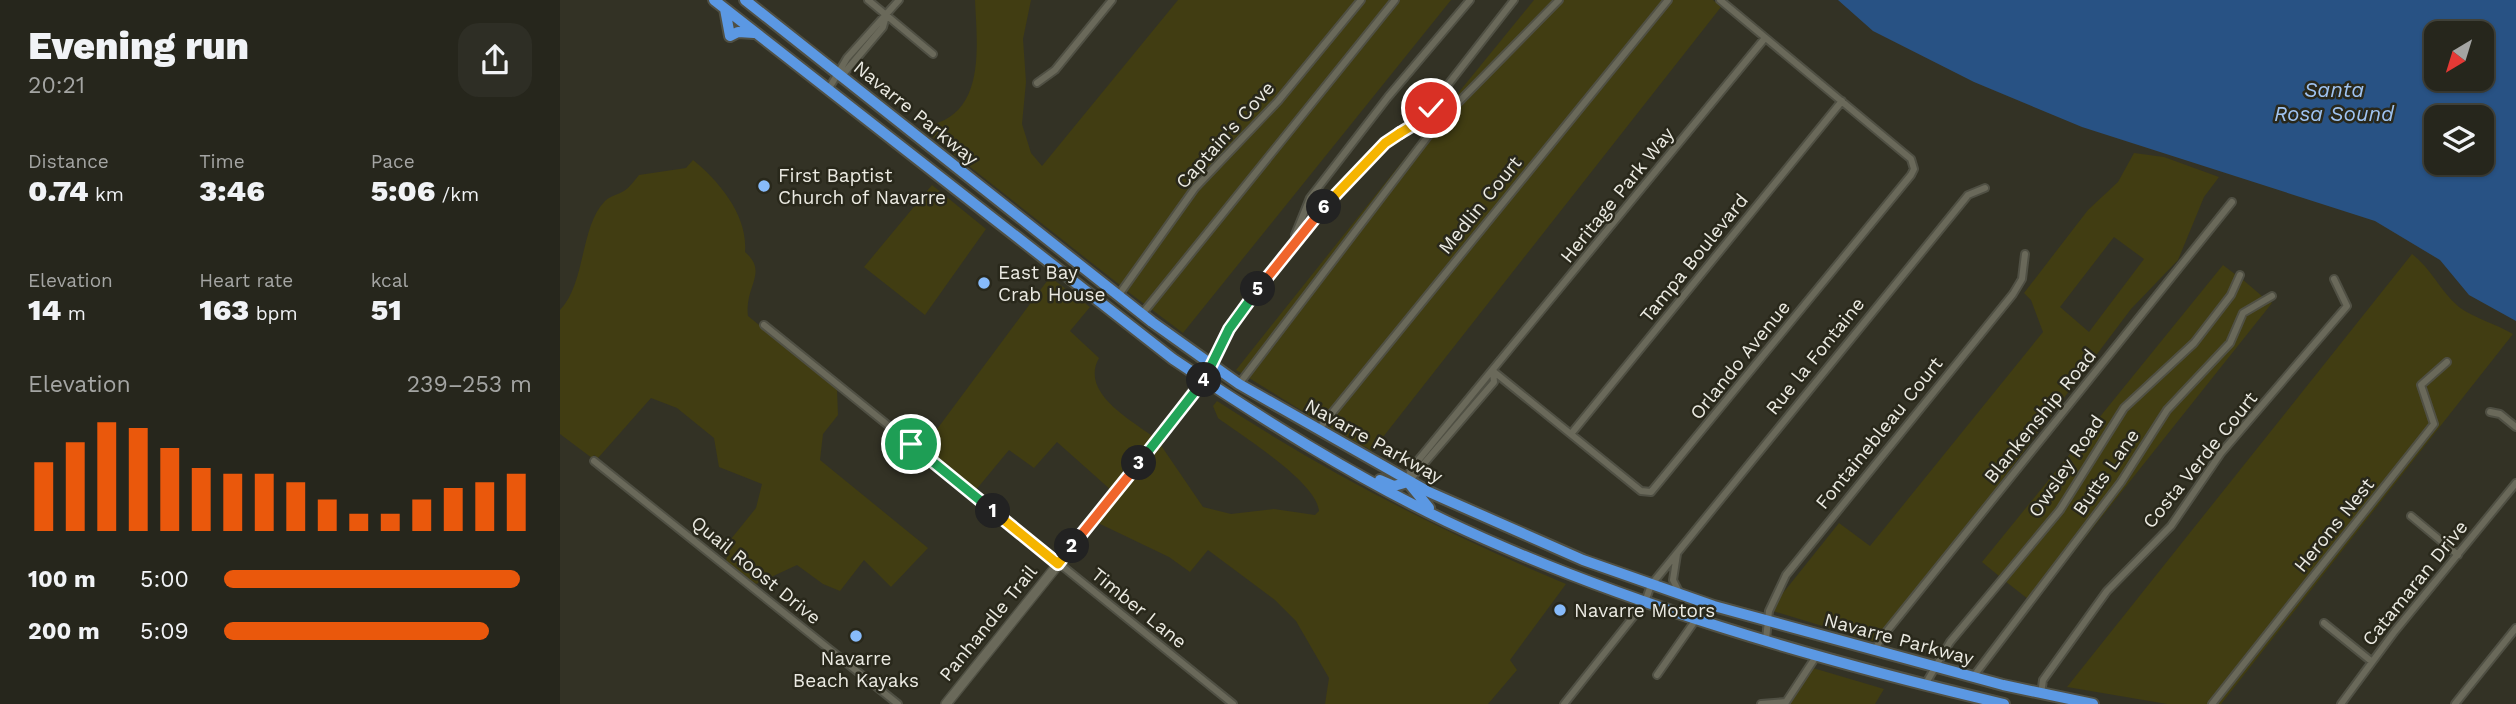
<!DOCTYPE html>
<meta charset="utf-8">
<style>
:root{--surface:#26261c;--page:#2e2e25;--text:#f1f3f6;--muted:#a4a5a3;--line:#42433b;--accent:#ea580c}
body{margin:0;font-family:"Work Sans",sans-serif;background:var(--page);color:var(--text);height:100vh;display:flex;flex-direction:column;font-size:26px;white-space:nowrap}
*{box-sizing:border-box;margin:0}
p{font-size:23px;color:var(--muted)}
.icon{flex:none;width:38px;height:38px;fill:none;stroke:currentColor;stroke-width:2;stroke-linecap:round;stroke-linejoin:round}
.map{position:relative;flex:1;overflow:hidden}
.side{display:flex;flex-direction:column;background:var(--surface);width:560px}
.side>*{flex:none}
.needle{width:46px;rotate:218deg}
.buttons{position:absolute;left:1864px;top:21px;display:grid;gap:14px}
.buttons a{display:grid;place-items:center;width:70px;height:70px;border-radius:14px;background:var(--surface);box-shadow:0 2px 5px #0004,0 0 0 2px var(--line);font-size:35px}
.pin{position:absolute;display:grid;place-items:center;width:60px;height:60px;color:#fff;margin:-30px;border:4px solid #fff;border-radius:50%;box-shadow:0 2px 7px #0007}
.km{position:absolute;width:35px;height:35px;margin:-18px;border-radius:50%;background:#222;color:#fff;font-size:19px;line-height:35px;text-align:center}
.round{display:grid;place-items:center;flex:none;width:74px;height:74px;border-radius:21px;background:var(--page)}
.summary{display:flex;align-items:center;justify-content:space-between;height:119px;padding:0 28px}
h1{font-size:38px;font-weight:800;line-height:52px}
.stats{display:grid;grid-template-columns:repeat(3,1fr);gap:10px;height:119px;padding:7px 28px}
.stats div{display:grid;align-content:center}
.stats b{font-size:30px;font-weight:800}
.stats small{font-size:19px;font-weight:400}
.stats p{font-size:19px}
.chart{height:196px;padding:14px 28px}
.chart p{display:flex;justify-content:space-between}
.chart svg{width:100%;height:126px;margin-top:7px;stroke:var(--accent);stroke-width:6}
ul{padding:0 28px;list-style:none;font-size:23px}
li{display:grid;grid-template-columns:112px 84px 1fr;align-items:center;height:52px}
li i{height:18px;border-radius:9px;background:var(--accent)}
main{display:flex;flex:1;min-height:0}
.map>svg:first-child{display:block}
.green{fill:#413d12;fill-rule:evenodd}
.water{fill:#285284;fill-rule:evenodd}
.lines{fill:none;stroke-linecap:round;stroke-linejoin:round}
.street-casing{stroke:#505044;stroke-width:10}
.secondary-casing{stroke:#505044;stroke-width:12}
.highway-casing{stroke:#505044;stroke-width:14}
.street{stroke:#6a695a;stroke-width:6}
.secondary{stroke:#6a695a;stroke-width:9}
.highway{stroke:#5b98e3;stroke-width:10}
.split-1-casing{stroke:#fff;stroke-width:14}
.split-2-casing{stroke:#fff;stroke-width:14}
.split-3-casing{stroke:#fff;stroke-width:14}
.split-4-casing{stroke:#fff;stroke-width:14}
.split-5-casing{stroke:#fff;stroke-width:14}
.split-6-casing{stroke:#fff;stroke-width:14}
.split-7-casing{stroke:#fff;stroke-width:14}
.split-8-casing{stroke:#fff;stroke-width:14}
.split-1{stroke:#22a559;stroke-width:9}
.split-2{stroke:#f5b400;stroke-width:9}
.split-3{stroke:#f0652b;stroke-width:9}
.split-4{stroke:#22a559;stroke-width:9}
.split-5{stroke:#22a559;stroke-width:9}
.split-6{stroke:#f0652b;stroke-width:9}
.split-7{stroke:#f5b400;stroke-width:9}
.split-8{stroke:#f5b400;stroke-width:9}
.poi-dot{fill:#87bbfb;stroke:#29281b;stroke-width:2.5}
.labels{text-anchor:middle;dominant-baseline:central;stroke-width:5;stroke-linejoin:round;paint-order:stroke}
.street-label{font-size:19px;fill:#ebeae2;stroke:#29281b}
.poi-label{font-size:19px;fill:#ebeae2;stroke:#29281b;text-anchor:start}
.water-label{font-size:21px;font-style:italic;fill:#a0c4f2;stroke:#29281b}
</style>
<main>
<section class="side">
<div class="summary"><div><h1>Evening run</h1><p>20:21</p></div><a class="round"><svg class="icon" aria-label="share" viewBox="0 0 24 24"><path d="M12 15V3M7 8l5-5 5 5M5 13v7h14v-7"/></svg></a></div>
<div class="stats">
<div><p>Distance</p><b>0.74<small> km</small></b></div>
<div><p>Time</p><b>3:46</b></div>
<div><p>Pace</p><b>5:06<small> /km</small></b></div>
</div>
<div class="stats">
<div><p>Elevation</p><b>14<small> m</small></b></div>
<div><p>Heart rate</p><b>163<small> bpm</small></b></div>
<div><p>kcal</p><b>51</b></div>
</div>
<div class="chart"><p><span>Elevation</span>239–253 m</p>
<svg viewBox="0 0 160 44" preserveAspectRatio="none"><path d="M5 44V20M15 44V13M25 44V6M35 44V8M45 44V15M55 44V22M65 44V24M75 44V24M85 44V27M95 44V33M105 44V38M115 44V38M125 44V33M135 44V29M145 44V27M155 44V24"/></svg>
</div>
<ul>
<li><b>100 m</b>5:00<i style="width:96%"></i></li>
<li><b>200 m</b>5:09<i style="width:86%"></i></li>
</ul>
</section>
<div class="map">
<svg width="1956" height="704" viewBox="0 0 1956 704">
<rect width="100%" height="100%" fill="#333225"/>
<path class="green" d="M415,0h56l-8,39 3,43 -4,42 9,29 11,13 136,-166h179l-81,99 -84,87 -71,100 -194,-153 4,-8c55,-13 46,-80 44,-125z
M806,0h85l-268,333 -56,-42 71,-101 83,-86z
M974,0h20l-117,119z
M1004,0h99l-343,422 -71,-44 191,-252z
M1112,0h41l8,7 -349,444 -46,-26z
M869,128l-186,246 -7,-4z
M1574,153l30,4 55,20 -15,20 -26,63 -47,49 -141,187 -115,146 -102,-31 6,-13 60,-75 31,23 173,-214 -12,-32 -7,-7 64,-83 30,-28zM1554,237l30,22 -55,73 -29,-25z
M133,160c27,22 55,56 52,92 24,21 -1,34 3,64l89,73 1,26 -15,19 -3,26 108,88 -37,39 -27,-27 -24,31 -17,-7 -26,-19 -41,19 -30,-23 5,-22 25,-31 6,-24 -43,-17 -5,-29 -37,-30 -26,-10 -53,60 -4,-3 -2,3 -32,-24v-124c26,-27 20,-84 45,-109 5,-5 14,-7 19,-10 6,-4 10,-10 15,-16l47,-7z
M372,185l54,44 -61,86 -61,-48z
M1852,254c19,14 28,37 47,53 15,11 37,17 54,27l-292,370h-6l222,-278 -11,-41 26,-22 -4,-6 -30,29 12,37 -222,281h-41l-100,-17z
M1663,265l13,10 -9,18 -36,47 -69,66 -65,102 -58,68 -17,-14z
M490,277l40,30 -20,24 29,27c-20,35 34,63 56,80l-43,53 -55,-49 -23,26 -25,-18 -34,41 -52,-43z
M1682,279l21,18 -21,12 -16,32 -63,67 -45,72 -90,119 -23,-18 57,-69 65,-102 69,-65 38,-48z
M1710,301l2,2 -239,300 91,-119 45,-72 63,-66 14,-31z
M657,401c112,73 225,131 349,183l-56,76 7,10 -29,34h-163l4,-26 -33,-57 -21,-21 -67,-50 -18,22 -21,-15 -73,-35 64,-78 43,63 28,7 43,-5 41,6 4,-4c-2,-29 -77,-75 -101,-93l-5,-12z
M1253,668l71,21 -9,15h-87z"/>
<path class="water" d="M1278,0h678v321l-47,-26 -29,-35 -65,-39 -293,-94 -108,-45 -101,-51zM1876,33h46v46h-46zM1876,117h46v46h-46z"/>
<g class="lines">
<defs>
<path id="street" d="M308,0l65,54
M280,78l43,-51 3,-11
M477,83l18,-13 57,-70
M268,90l19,-32 52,-58
M735,235l15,-37 78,-101 82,-97
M558,296l77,-108 83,-87 83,-101
M582,314l253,-314
M204,325l469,379
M652,364l17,-35 77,-104 79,-82 37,-25 92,-118
M933,371l148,120 10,1 260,-317 3,-6 -3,-10 -191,-159
M679,384l199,-261 121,-123
M1930,412l10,2 16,13
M759,429l349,-429
M1011,434l271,-333
M34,461l304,243
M848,480l3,-11 354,-431
M849,481l85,-99 -1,-11
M1851,516l47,39
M1117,554l-4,26 7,14
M1764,623l47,38
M1206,639l3,-28 17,-36 227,-281 9,-15 3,-25
M1314,651l9,-15 349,-434
M1097,675l40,-57
M1413,677l148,-195 46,-72 63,-67 13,-30 29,-17
M1366,683l24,-41 110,-132 64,-102 70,-65 37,-48 9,-20
M1481,694l2,-14 64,-89 64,-65 50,-73 126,-147 -13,-27
M1004,704l81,-102 6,-17 317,-390 17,-7
M1201,704l25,-2 31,-47
M1652,704l222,-280 -13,-39 26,-23
M1781,704l54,-73 121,-148
M1895,704l61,-76"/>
<path id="secondary" d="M386,704l211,-263 55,-76"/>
<path id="highway" d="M154,0l459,359c88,59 178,116 273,162 172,82 373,139 558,183
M185,0l407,322 87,62 190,108 154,68 131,46 289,79 90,19
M165,9l5,27 8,-4 16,1
M820,480l14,6 14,-4 21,26"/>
</defs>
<use href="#street" class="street-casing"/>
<use href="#secondary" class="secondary-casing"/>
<use href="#highway" class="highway-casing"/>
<use href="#street" class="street"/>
<use href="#secondary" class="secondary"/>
<use href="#highway" class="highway"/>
</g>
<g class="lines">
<defs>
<path id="split-1" d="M351,444l82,67"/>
<path id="split-2" d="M433,511l65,53 14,-18"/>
<path id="split-3" d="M512,546l67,-83"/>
<path id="split-4" d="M579,463l65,-83"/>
<path id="split-5" d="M644,380l25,-51 29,-40"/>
<path id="split-6" d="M698,289l66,-82"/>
<path id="split-7" d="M764,207l61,-64 15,-10"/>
<path id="split-8" d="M840,133l15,-9 16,-16"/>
</defs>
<use href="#split-1" class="split-1-casing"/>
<use href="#split-2" class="split-2-casing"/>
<use href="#split-3" class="split-3-casing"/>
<use href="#split-4" class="split-4-casing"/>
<use href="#split-5" class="split-5-casing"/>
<use href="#split-6" class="split-6-casing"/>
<use href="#split-7" class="split-7-casing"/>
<use href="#split-8" class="split-8-casing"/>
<use href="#split-1" class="split-1"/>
<use href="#split-2" class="split-2"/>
<use href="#split-3" class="split-3"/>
<use href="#split-4" class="split-4"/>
<use href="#split-5" class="split-5"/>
<use href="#split-6" class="split-6"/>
<use href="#split-7" class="split-7"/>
<use href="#split-8" class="split-8"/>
</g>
<g class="poi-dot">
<circle cx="204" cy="186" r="7"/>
<circle cx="424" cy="283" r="7"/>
<circle cx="1000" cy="610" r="7"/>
<circle cx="296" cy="636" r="7"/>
</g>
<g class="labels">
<g class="street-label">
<text transform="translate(356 113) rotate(39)">Navarre Parkway</text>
<text transform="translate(665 135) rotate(-48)">Captain's Cove</text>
<text transform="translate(1057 195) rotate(-51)">Heritage Park Way</text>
<text transform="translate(920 205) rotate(-51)">Medlin Court</text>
<text transform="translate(1134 258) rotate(-51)">Tampa Boulevard</text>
<text transform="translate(1255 356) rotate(-51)">Rue la Fontaine</text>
<text transform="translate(1180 360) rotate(-51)">Orlando Avenue</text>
<text transform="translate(1480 416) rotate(-51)">Blankenship Road</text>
<text transform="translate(1319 433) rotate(-51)">Fontainebleau Court</text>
<text transform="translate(814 441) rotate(29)">Navarre Parkway</text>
<text transform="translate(1640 460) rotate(-51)">Costa Verde Court</text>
<text transform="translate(1506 466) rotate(-56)">Owsley Road</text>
<text transform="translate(1546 472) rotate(-55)">Butts Lane</text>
<text transform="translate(1774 525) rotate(-51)">Herons Nest</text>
<text transform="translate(196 570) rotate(39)">Quail Roost Drive</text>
<text transform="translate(1855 583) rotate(-51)">Catamaran Drive</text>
<text transform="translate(579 608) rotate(39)">Timber Lane</text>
<text transform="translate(428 623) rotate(-51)">Panhandle Trail</text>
<text transform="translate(1339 639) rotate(15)">Navarre Parkway</text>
</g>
<g class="poi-label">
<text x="218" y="175">First Baptist<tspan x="218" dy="22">Church of Navarre</tspan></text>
<text x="438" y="272">East Bay<tspan x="438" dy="22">Crab House</tspan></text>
<text x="1014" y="610">Navarre Motors</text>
<text x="296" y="658" text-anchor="middle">Navarre<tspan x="296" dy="22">Beach Kayaks</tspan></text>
</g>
<g class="water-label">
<text x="1774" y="89">Santa<tspan x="1774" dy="24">Rosa Sound</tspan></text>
</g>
</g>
</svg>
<div class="buttons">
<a><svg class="needle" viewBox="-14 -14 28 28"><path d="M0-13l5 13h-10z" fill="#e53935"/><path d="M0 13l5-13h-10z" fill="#a4a5a3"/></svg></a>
<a><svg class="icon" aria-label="layers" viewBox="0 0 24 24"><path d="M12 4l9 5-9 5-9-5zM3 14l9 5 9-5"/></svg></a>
</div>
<div class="pin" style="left:351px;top:444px;background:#1e9e55"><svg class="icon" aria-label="arrive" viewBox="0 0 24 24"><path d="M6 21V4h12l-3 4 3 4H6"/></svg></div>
<div class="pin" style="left:871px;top:108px;background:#d93025"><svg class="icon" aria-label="check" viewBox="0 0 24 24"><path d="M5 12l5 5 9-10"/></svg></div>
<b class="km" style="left:433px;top:511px">1</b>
<b class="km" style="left:512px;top:546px">2</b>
<b class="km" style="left:579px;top:463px">3</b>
<b class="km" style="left:644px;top:380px">4</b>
<b class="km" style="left:698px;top:289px">5</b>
<b class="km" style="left:764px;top:207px">6</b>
</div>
</main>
